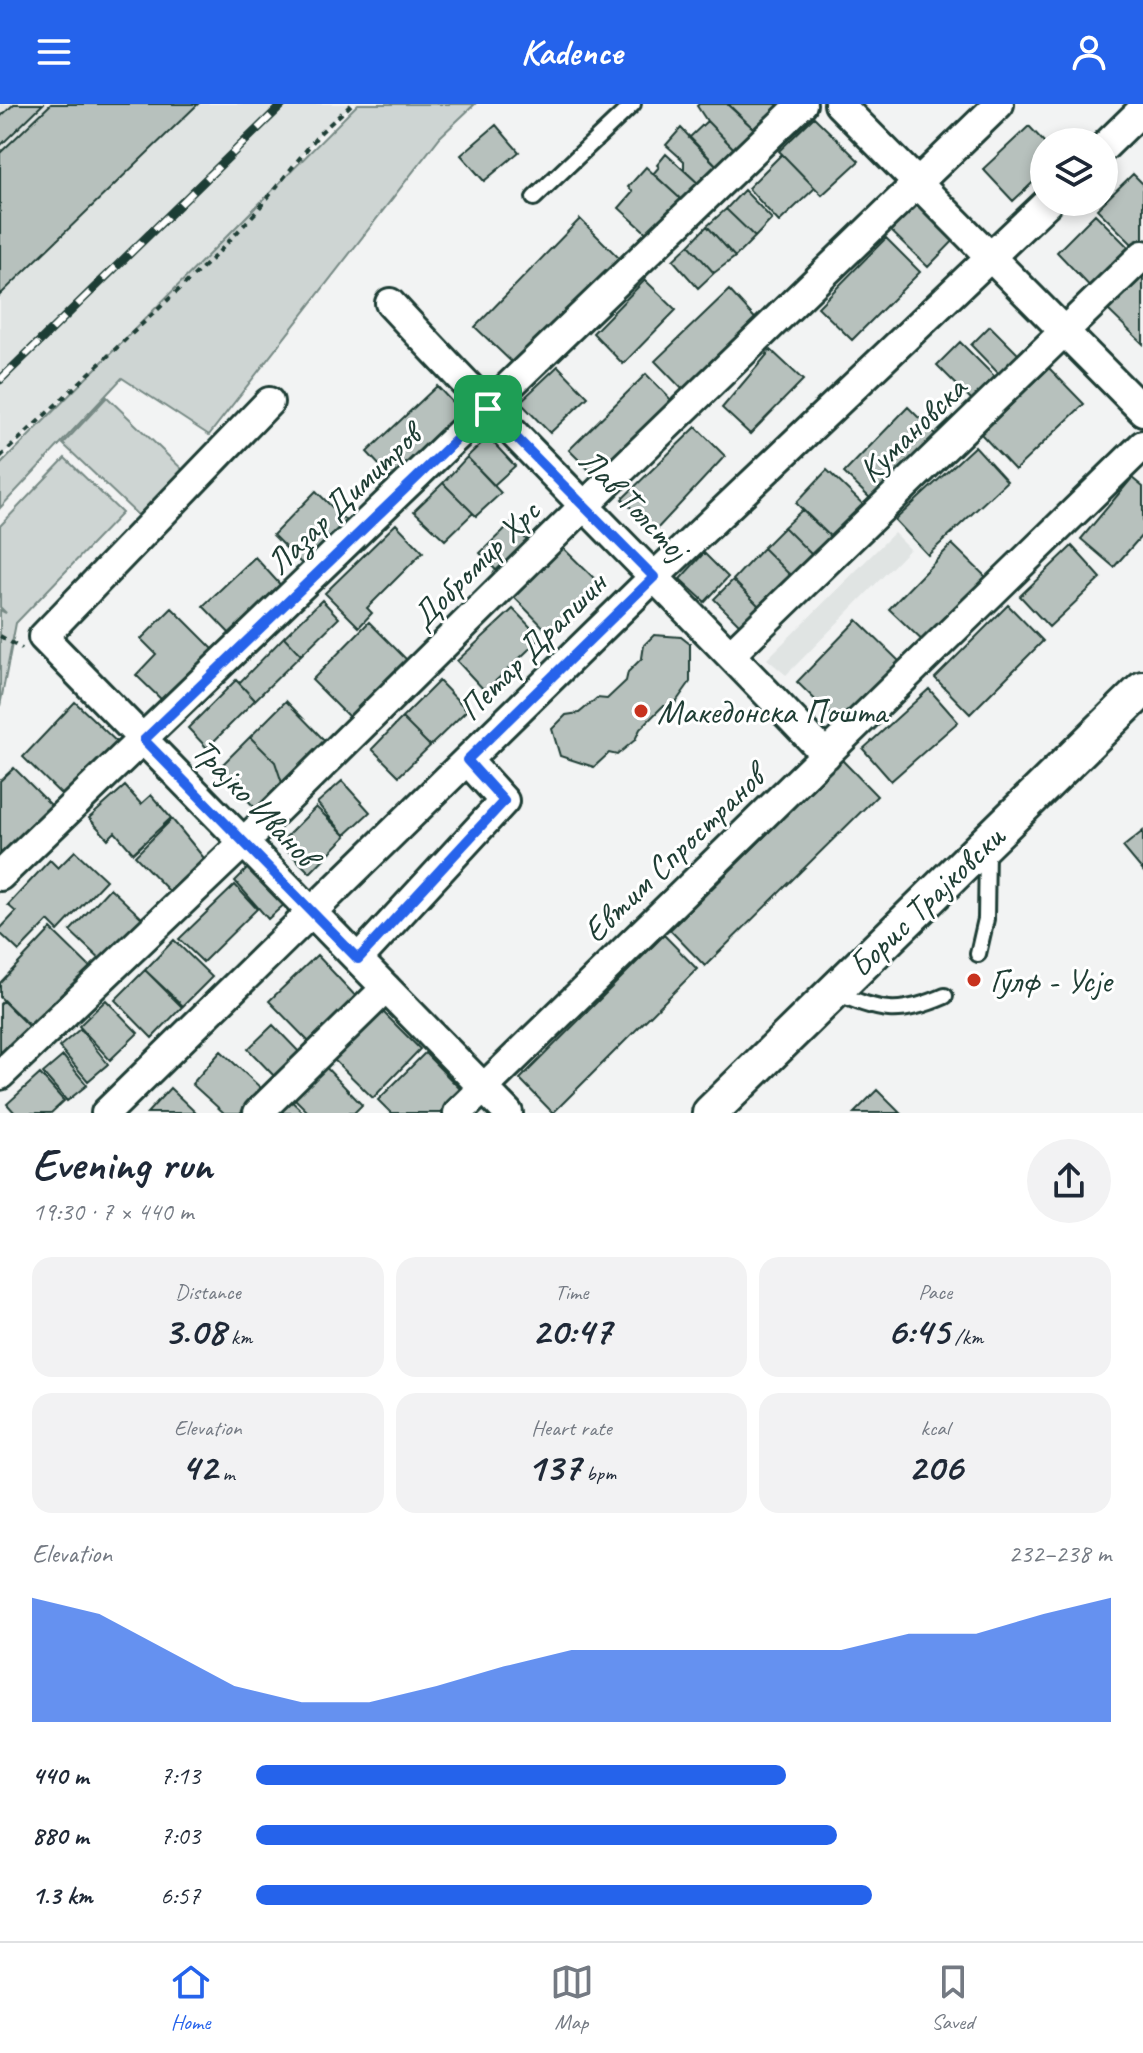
<!DOCTYPE html>
<meta charset="utf-8">
<style>
:root{--surface:#fff;--page:#f2f2f3;--text:#1f2937;--muted:#747a83;--line:#e0e1e3;--accent:#2563eb}
body{margin:0;font-family:Caveat,sans-serif;background:var(--page);color:var(--text);height:100vh;display:flex;flex-direction:column;font-size:30px;white-space:nowrap}
*{box-sizing:border-box;margin:0}
p{font-size:26px;color:var(--muted)}
.icon{flex:none;width:44px;height:44px;fill:none;stroke:currentColor;stroke-width:2;stroke-linecap:round;stroke-linejoin:round}
.map{position:relative;height:1009px;overflow:hidden}
.side{display:flex;flex-direction:column;background:var(--surface);flex:1}
.side>*{flex:none}
.buttons{position:absolute;left:1030px;top:24px;display:grid;gap:16px}
.buttons a{display:grid;place-items:center;width:88px;height:88px;border-radius:50%;background:var(--surface);box-shadow:0 4px 12px #0003;font-size:40px}
.pin{position:absolute;display:grid;place-items:center;width:68px;height:68px;color:#fff;margin:-34px;border-radius:16px;box-shadow:0 4px 12px #0006}
.round{display:grid;place-items:center;flex:none;width:84px;height:84px;border-radius:42px;background:var(--page)}
.summary{display:flex;align-items:center;justify-content:space-between;height:136px;padding:0 32px}
h1{font-size:44px;font-weight:700;line-height:60px}
.metrics{display:grid;grid-template-columns:repeat(3,1fr);gap:12px;height:136px;padding:8px 32px}
.metrics div{display:grid;align-content:center;border-radius:20px;background:var(--page);text-align:center}
.metrics b{font-size:40px;font-weight:700}
.metrics small{font-size:22px;font-weight:400}
.metrics p{font-size:22px}
.chart{height:224px;padding:16px 32px}
.chart p{display:flex;justify-content:space-between}
.chart svg{width:100%;height:144px;margin-top:8px;fill:var(--accent);opacity:.7}
ul{padding:0 32px;list-style:none;font-size:26px}
li{display:grid;grid-template-columns:128px 96px 1fr;align-items:center;height:60px}
li i{height:20px;border-radius:10px;background:var(--accent)}
header{display:flex;justify-content:space-between;align-items:center;height:104px;padding:0 32px;background:var(--accent);color:#fff;font-size:36px;font-weight:700}
.menu{display:flex;justify-content:space-around;align-items:center;height:112px;border-top:2px solid var(--line);background:var(--surface);font-size:22px;color:var(--muted)}
.menu a{display:grid;justify-items:center;gap:4px}
.menu .current{color:var(--accent)}
.map>svg:first-child{display:block}
.built{fill:#e0e4e3}
.green{fill:#ced5d3;stroke:#768984;stroke-width:2}
.building{fill:#b7c1bd;stroke:#1f3d34;stroke-width:2}
.lines{fill:none;stroke-linecap:round;stroke-linejoin:round}
.service-casing{stroke:#1f3d34;stroke-width:20}
.minor-casing{stroke:#1f3d34;stroke-width:34}
.tertiary-casing{stroke:#1f3d34;stroke-width:40}
.path{stroke:#1f3d34;stroke-width:4;stroke-dasharray:6 6;stroke-linecap:butt}
.service{stroke:#fff;stroke-width:14}
.minor{stroke:#fff;stroke-width:28}
.tertiary{stroke:#fff;stroke-width:34}
.rail-casing{stroke:#1f3d34;stroke-width:9}
.rail{stroke:#fff;stroke-width:6;stroke-dasharray:18;stroke-linecap:butt}
.route-casing{stroke:#fff;stroke-width:16}
.route{stroke:#2563eb;stroke-width:10}
.poi-dot{fill:#c8321e;stroke:#fff;stroke-width:3}
.labels{text-anchor:middle;dominant-baseline:central;stroke-width:6;stroke-linejoin:round;paint-order:stroke}
.street-label{font-size:34px;fill:#1f3d34;stroke:#fff}
.poi-label{font-size:34px;fill:#1f3d34;stroke:#fff;text-anchor:start}
</style>
<header><svg class="icon" aria-label="menu" viewBox="0 0 24 24"><path d="M4 6h16M4 12h16M4 18h16"/></svg>Kadence<svg class="icon" aria-label="person" viewBox="0 0 24 24"><circle cx="12" cy="8" r="4"/><path d="M4 21q1-7 8-7t8 7"/></svg></header>
<div class="map">
<svg width="1143" height="1009" viewBox="0 0 1143 1009">
<rect width="100%" height="100%" fill="#f2f3f3"/>
<filter id="ink" filterUnits="userSpaceOnUse"><feTurbulence type="fractalNoise" baseFrequency=".0125" numOctaves="2"/><feDisplacementMap in="SourceGraphic" scale="16" xChannelSelector="R" yChannelSelector="G"/><feConvolveMatrix kernelMatrix="1 2 1 2 8 2 1 2 1" color-interpolation-filters="sRGB"/></filter>
<g filter="url(#ink)">
<path class="built" d="M0,0h352l-32,29 -64,79 -39,42 -217,203z
M894,429l16,16 -111,113 -13,13 -19,-16z"/>
<path class="green" d="M358,0h117l-35,33 -231,298 -87,-57 -122,130v-43z
M107,293l78,75 -44,46 -78,-74z
M65,354l57,55 -106,110 -16,83v-96l6,3 -6,-6v-81z"/>
<path class="building" d="M14,0h29l-43,42v-29z
M51,0h147l-198,191v-142z
M699,0h28l29,27 -19,21 -30,-31 -10,-15z
M728,0h54l-26,27z
M814,13l45,44 -37,34 -43,-44z
M707,17l30,31 -17,17 -31,-31z
M496,21l23,27 -35,29 -23,-26z
M1029,22l15,16v30l-31,29 -30,-32z
M681,24l39,41 -20,16 -16,-15v-9l-18,-16z
M666,50l34,31 -16,17 -31,-28 6,-7 -2,-2z
M782,50l33,34 -36,34 -31,-34z
M646,63l38,35 -32,36 -33,-30 14,-16 -5,-5z
M1133,70l10,10v61l-5,5 -41,-41z
M744,86l28,29 -17,18 -29,-28z
M921,90l40,39 -33,34 -40,-39z
M726,105l29,28 -20,20 -28,-31z
M1095,110l42,42 -39,39 -41,-43z
M580,115l42,42 -104,107 -43,-41z
M707,122l28,31 -21,16 -25,-28z
M886,134l34,34 -68,68 -34,-33z
M689,141l25,28 -16,15 -25,-28z
M1143,170v70l-35,-34z
M645,176l31,30 -53,54 -30,-31z
M729,186l34,37 -76,67 -32,-33z
M990,222l30,30 -19,20 -30,-31z
M960,238l38,38 -23,23 -38,-38z
M771,246l32,30 -53,54 -28,-26z
M558,262l30,31 -38,36 -30,-31z
M1049,264l35,36 -69,66 -34,-36z
M646,270l32,33 -79,73 -30,-30z
M437,282l30,32 -70,66 -30,-32z
M908,303l29,29 -64,65 -29,-28z
M696,323l29,29 -70,75 -33,-32z
M488,333l27,29 -21,19 -27,-28z
M975,342l32,35 -79,74 -33,-35z
M467,353l34,36 -25,23 -33,-33z
M827,366l42,40 -32,33 -41,-40z
M1132,374l11,9v47l-29,33 -33,-28z
M443,379l30,30 -28,27 -31,-29z
M316,387l37,37 -43,44 -37,-37z
M802,406l35,33 -20,17 -33,-33z
M511,419l25,27 -32,29 -24,-26z
M396,420l27,28 -56,56 5,5 -13,14 -34,-34z
M784,423l33,33 -21,21 -33,-33z
M952,440l38,37 -62,65 -39,-37z
M1072,442l29,32 -52,49 -29,-31z
M563,444l39,38 -50,50 -38,-39z
M763,444l33,33 -32,30 -31,-31z
M704,449l24,24 -23,25 -25,-23z
M255,453l30,33 -51,48 -31,-32z
M733,476l31,31 -19,19 -31,-31z
M322,496l17,18 -38,37 -17,-18z
M1008,501l35,36 -73,73 -35,-36z
M172,504l45,45 -51,51 -30,-29 20,-21 -15,-15z
M513,505l28,29 -56,53 -28,-30z
M857,516l44,43 -60,62 -44,-43z
M369,518l41,41 -57,58 -41,-41z
M654,531l27,2 9,7v38l-17,24h-10l-23,23 -5,11 -18,15 -8,-2 -15,14 -34,-11 -8,-27 14,-14 13,-2 18,-15 10,1 19,-18 2,-9 14,-14 2,-13z
M284,533l17,18 -46,45 -16,-17z
M236,576l19,20 -48,48 -19,-20z
M439,577l28,29 -37,36 -28,-28z
M929,585l29,33 -67,59 -28,-32z
M286,597l41,42 -44,43 -8,-24 -25,-25z
M75,598l46,44 -53,55 -45,-44z
M402,614l28,28 -31,30 -27,-27z
M250,633l25,25 8,24 -25,25 -40,-42z
M842,656l35,36 -172,170 -35,-36z
M14,664l46,46 -60,58v-91z
M342,677l28,31 -25,23 -28,-32z
M125,682l16,18 10,-9 20,23 -38,35 -18,-21 -7,7 -19,-21z
M316,703l30,29 -36,37 -30,-30z
M172,715l36,44 -35,32 -38,-39z
M1143,727v40l-20,-24z
M75,747l31,29 -48,51 -10,-10 -29,30 -19,-18v-4l16,-17 -8,-7 42,-45 8,8z
M251,761l36,37 -19,17 -33,-38z
M235,781l22,24 -54,53 -24,-23z
M110,784l34,32 -40,43 -34,-32z
M51,825l42,41 -58,61 -35,-34v-14z
M664,831l33,34 -144,144 -33,-34z
M174,836l38,37 -29,29 -38,-36z
M317,851l44,47 -47,45 -45,-46z
M145,866l37,37 -30,31 -37,-38z
M106,896l32,33 -28,27 -31,-34z
M3,897l28,28 -31,32v-57z
M376,901l44,44 -47,49 -45,-44z
M273,921l29,30 -25,24 -29,-30z
M80,925l28,35 -20,17 -29,-34z
M221,947l41,38 -22,24h-16l-32,-29z
M425,949l40,41 -21,19h-53l-13,-13z
M63,952l24,29 -20,16 -24,-28z
M319,956l43,45 -8,8h-45l-22,-22z
M40,970l24,27 -13,12h-36l-8,-9z
M170,984l26,25h-49z
M877,986l23,23h-46z
M286,992l18,17h-35z"/>
<g class="lines">
<defs>
<path id="service" d="M534,94l99,-94
M978,850l8,-35 1,-71
M834,888c46,19 63,25 111,4"/>
<path id="minor" d="M839,0l304,307
M1104,43l39,-38
M390,199c142,154 293,300 436,452
M269,298l-226,235 465,476
M731,550l412,-399
M0,772l802,-772
M358,855l146,-158 -37,-41
M0,971l244,-233 341,-337 414,-401
M106,1009l548,-536 394,-375
M258,1009l128,-125
M458,1009l685,-668"/>
<path id="tertiary" d="M710,1009l433,-424"/>
</defs>
<use href="#service" class="service-casing"/>
<use href="#minor" class="minor-casing"/>
<use href="#tertiary" class="tertiary-casing"/>
<path class="path" d="M0,353l217,-203 39,-42 64,-79 32,-29
M0,532l22,13"/>
<use href="#service" class="service"/>
<use href="#minor" class="minor"/>
<use href="#tertiary" class="tertiary"/>
<defs>
<path id="rail" d="M0,276l283,-276"/>
</defs>
<use href="#rail" class="rail-casing"/>
<use href="#rail" class="rail"/>
</g>
</g>
<g class="lines" filter="url(#ink)">
<defs>
<path id="route" d="M488,305l166,168 -187,183 37,41 -146,158 -214,-219z"/>
</defs>
<use href="#route" class="route-casing"/>
<use href="#route" class="route"/>
</g>
<g class="poi-dot">
<circle cx="641" cy="607" r="8"/>
<circle cx="974" cy="876" r="8"/>
</g>
<g class="labels">
<g class="street-label">
<text transform="translate(912 325) rotate(-44)">Кумановска</text>
<text transform="translate(343 395) rotate(-44)">Лазар Димитров</text>
<text transform="translate(634 400) rotate(46)">Лав Толстој</text>
<text transform="translate(475 460) rotate(-45)">Добромир Хрс</text>
<text transform="translate(532 542) rotate(-45)">Петар Драпшин</text>
<text transform="translate(255 698) rotate(46)">Трајко Иванов</text>
<text transform="translate(673 750) rotate(-44)">Евтим Спространов</text>
<text transform="translate(926 797) rotate(-44)">Борис Трајковски</text>
</g>
<g class="poi-label">
<text x="657" y="607">Македонска Пошта</text>
<text x="990" y="876">Гулф - Усје</text>
</g>
</g>
</svg>
<div class="buttons">
<a><svg class="icon" aria-label="layers" viewBox="0 0 24 24"><path d="M12 4l9 5-9 5-9-5zM3 14l9 5 9-5"/></svg></a>
</div>
<div class="pin" style="left:488px;top:305px;background:#1e9e55"><svg class="icon" aria-label="arrive" viewBox="0 0 24 24"><path d="M6 21V4h12l-3 4 3 4H6"/></svg></div>
</div>
<section class="side">
<div class="summary"><div><h1>Evening run</h1><p>19:30 · 7 × 440 m</p></div><a class="round"><svg class="icon" aria-label="share" viewBox="0 0 24 24"><path d="M12 15V3M7 8l5-5 5 5M5 13v7h14v-7"/></svg></a></div>
<div class="metrics">
<div><p>Distance</p><b>3.08<small> km</small></b></div>
<div><p>Time</p><b>20:47</b></div>
<div><p>Pace</p><b>6:45<small> /km</small></b></div>
</div>
<div class="metrics">
<div><p>Elevation</p><b>42<small> m</small></b></div>
<div><p>Heart rate</p><b>137<small> bpm</small></b></div>
<div><p>kcal</p><b>206</b></div>
</div>
<div class="chart"><p><span>Elevation</span>232–238 m</p>
<svg viewBox="0 0 160 44" preserveAspectRatio="none"><path d="M0 44V6L10 11L20 22L30 33L40 38L50 38L60 33L70 27L80 22L90 22L100 22L110 22L120 22L130 17L140 17L150 11L160 6V44z"/></svg>
</div>
<ul>
<li><b>440 m</b>7:13<i style="width:62%"></i></li>
<li><b>880 m</b>7:03<i style="width:68%"></i></li>
<li><b>1.3 km</b>6:57<i style="width:72%"></i></li>
</ul>
</section>
<nav class="menu">
<a class="current"><svg class="icon" aria-label="home" viewBox="0 0 24 24"><path d="M3 11l9-7 9 7M6 9v11h12V9"/></svg>Home</a>
<a><svg class="icon" aria-label="map" viewBox="0 0 24 24"><path d="M3 6l6-2 6 2 6-2v14l-6 2-6-2-6 2zM9 4v14M15 6v14"/></svg>Map</a>
<a><svg class="icon" aria-label="saved" viewBox="0 0 24 24"><path d="M7 4h10v16l-5-4-5 4z"/></svg>Saved</a>
</nav>
